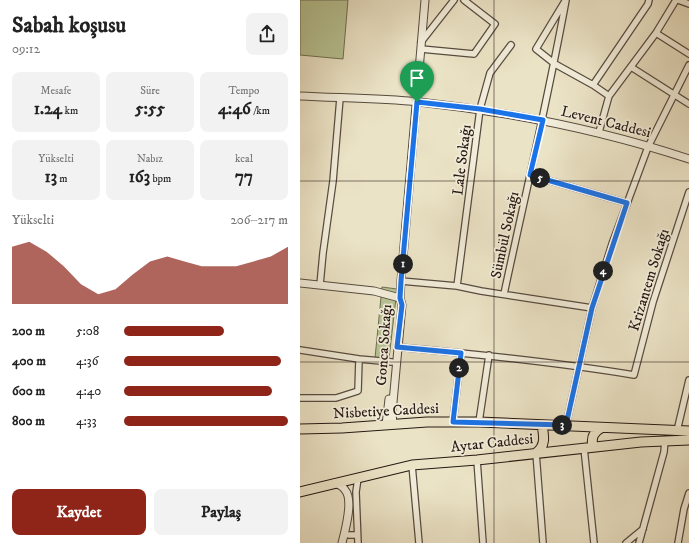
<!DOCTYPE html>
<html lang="tr">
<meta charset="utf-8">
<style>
:root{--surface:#fff;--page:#f2f2f2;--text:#222;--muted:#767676;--accent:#8f2418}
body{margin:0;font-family:"IM FELL DW Pica",serif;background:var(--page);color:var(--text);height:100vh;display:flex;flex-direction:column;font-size:15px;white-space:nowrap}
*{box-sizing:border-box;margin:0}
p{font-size:13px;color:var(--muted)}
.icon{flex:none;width:22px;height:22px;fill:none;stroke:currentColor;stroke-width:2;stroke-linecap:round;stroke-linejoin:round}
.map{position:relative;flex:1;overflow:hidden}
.sheet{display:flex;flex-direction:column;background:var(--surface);width:300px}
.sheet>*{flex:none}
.pin{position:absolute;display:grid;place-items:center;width:34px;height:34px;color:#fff;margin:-41px -17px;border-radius:50% 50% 50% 0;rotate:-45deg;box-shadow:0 0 4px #0007}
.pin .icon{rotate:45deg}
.km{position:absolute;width:20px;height:20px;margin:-10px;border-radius:50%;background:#222;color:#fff;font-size:11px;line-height:20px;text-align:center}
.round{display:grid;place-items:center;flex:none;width:42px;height:42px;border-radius:8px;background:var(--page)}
.summary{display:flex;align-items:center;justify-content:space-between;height:68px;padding:0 12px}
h1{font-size:22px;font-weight:800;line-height:30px}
.stats{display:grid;grid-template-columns:repeat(3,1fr);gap:6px;height:68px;padding:4px 12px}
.stats div{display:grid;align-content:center;border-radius:8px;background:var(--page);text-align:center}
.stats b{font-size:17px;font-weight:800}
.stats small{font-size:11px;font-weight:400}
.stats p{font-size:11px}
.chart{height:112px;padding:8px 12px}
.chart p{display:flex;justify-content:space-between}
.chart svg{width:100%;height:72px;margin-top:4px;fill:var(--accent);opacity:.7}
.cta{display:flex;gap:8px;margin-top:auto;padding:8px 12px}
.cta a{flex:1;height:46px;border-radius:8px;background:var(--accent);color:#fff;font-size:16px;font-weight:800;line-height:46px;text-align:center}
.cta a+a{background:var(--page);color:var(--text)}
ul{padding:0 12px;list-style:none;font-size:13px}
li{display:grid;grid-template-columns:64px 48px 1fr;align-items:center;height:30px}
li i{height:10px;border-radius:5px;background:var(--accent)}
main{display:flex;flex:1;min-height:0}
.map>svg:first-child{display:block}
.green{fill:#b8c394;stroke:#6f6e54}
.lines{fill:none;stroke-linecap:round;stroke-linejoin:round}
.minor-casing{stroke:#574b40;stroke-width:8}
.tertiary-casing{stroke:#574b40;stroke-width:9}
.primary-casing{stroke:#261813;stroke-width:11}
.minor{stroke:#f2edda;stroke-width:5.5}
.tertiary{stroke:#f2edda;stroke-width:7}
.primary{stroke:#ebe3c6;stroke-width:9}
.route-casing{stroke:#fff;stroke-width:8}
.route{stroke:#1a73e8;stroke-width:5}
.grid{fill:none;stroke:#261813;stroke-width:1;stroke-opacity:0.55}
.labels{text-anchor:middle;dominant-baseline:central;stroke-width:3.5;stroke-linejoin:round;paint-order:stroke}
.street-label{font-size:15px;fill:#261813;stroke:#f2edda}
</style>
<main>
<section class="sheet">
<div class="summary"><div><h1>Sabah koşusu</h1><p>09:12</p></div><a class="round"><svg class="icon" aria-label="share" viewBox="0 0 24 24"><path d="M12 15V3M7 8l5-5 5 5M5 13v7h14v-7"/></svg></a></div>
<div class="stats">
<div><p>Mesafe</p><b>1.24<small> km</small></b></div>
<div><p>Süre</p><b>5:55</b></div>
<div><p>Tempo</p><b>4:46<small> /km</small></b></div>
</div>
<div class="stats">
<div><p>Yükselti</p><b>13<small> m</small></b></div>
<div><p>Nabız</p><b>163<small> bpm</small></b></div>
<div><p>kcal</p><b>77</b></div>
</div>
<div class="chart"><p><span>Yükselti</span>206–217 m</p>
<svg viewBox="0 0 160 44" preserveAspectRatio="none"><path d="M0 44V9L10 6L20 12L30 21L40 32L50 38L60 35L70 26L80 18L90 15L100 18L110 21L120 21L130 21L140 18L150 15L160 9V44z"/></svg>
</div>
<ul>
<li><b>200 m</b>5:08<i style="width:61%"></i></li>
<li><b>400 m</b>4:36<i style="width:96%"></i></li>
<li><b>600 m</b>4:40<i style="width:90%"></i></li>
<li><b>800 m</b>4:33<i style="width:100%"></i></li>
</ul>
<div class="cta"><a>Kaydet</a><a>Paylaş</a></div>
</section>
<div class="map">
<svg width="389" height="543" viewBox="0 0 389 543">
<rect width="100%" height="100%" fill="#ebe3c6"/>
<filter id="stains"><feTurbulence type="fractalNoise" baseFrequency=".005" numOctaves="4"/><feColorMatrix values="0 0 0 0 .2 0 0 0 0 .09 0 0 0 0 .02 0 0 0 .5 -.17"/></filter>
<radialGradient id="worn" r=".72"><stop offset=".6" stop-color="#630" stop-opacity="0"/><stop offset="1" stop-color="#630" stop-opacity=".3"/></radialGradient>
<path class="green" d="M0,0h48l-5,59 -43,-4z
M82,287l15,2 -8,70 -14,-1z"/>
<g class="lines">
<defs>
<path id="minor" d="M378,0l11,4
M265,1l-29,48 19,15 38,21 16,11 -10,36
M356,33l20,-33
M121,42l33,-42
M121,49l53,5 21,-30 -31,-24
M331,67l58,37
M293,85l55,-81 1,-4
M309,96l47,-63 33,21
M230,175l97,28
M101,281l56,5 24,5 111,17
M20,285l3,-32 10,-72 7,-83
M157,286l23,-177 10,-36 21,-28
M204,294c21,-98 44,-195 62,-294
M97,347c79,7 158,15 237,28l19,-73 36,-110
M0,350l59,9 33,3
M0,398h36l22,-7 1,-32
M153,422l8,-69
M179,422l10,-67
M266,425l26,-117 20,-64 36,-97 41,-82
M377,431l12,-51
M284,448l10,95
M236,453l7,90
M177,460l6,83
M112,465l7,78
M58,478l-2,14 2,51
M49,535h8
M326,543l17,-14
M339,543l25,-91 1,-12
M378,543l6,-34 5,-16"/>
<path id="tertiary" d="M0,96c39,2 80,2 119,6 92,10 182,28 270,57
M0,283l74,8 26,7
M93,424l-1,-11 10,-108 -2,-7 1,-17 24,-281
M86,425l3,-26
M35,483c4,2 8,3 10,7 9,10 0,41 -3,53"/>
<path id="primary" d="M0,429l42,-1 85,-6h52l210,9
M293,447c-2,-9 0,-15 8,-19
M236,453c10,-7 8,-17 6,-28
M0,492l112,-27 65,-5 164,-18 48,-2"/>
</defs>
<use href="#minor" class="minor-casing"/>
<use href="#tertiary" class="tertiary-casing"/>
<use href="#primary" class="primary-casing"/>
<use href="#minor" class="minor"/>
<use href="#tertiary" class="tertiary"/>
<use href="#primary" class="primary"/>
</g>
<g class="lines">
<defs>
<path id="route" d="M117,102l63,7 63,11 -13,55 97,28 -35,105 -26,117 -113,-3 8,-69 -64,-6 5,-42 -2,-7 1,-17z"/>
</defs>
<use href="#route" class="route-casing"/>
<use href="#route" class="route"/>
</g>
<path class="grid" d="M194,0v543M0,181h389M0,362h389"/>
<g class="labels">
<g class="street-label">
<text transform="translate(306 122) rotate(14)">Levent Caddesi</text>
<text transform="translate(162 160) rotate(-83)">Lale Sokağı</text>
<text transform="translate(205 235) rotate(-78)">Sümbül Sokağı</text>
<text transform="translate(349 280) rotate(-73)">Krizantem Sokağı</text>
<text transform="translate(84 345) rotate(-86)">Gonca Sokağı</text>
<text transform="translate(86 411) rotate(-3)">Nisbetiye Caddesi</text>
<text transform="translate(192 443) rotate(-6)">Aytar Caddesi</text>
</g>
</g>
<rect width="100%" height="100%" filter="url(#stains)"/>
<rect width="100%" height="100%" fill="url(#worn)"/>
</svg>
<div class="pin" style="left:117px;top:102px;background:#1e9e55"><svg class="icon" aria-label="arrive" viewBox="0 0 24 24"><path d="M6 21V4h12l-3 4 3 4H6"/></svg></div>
<b class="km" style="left:103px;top:264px">1</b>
<b class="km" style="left:159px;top:368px">2</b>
<b class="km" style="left:262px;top:425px">3</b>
<b class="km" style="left:303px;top:271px">4</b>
<b class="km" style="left:240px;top:178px">5</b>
</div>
</main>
